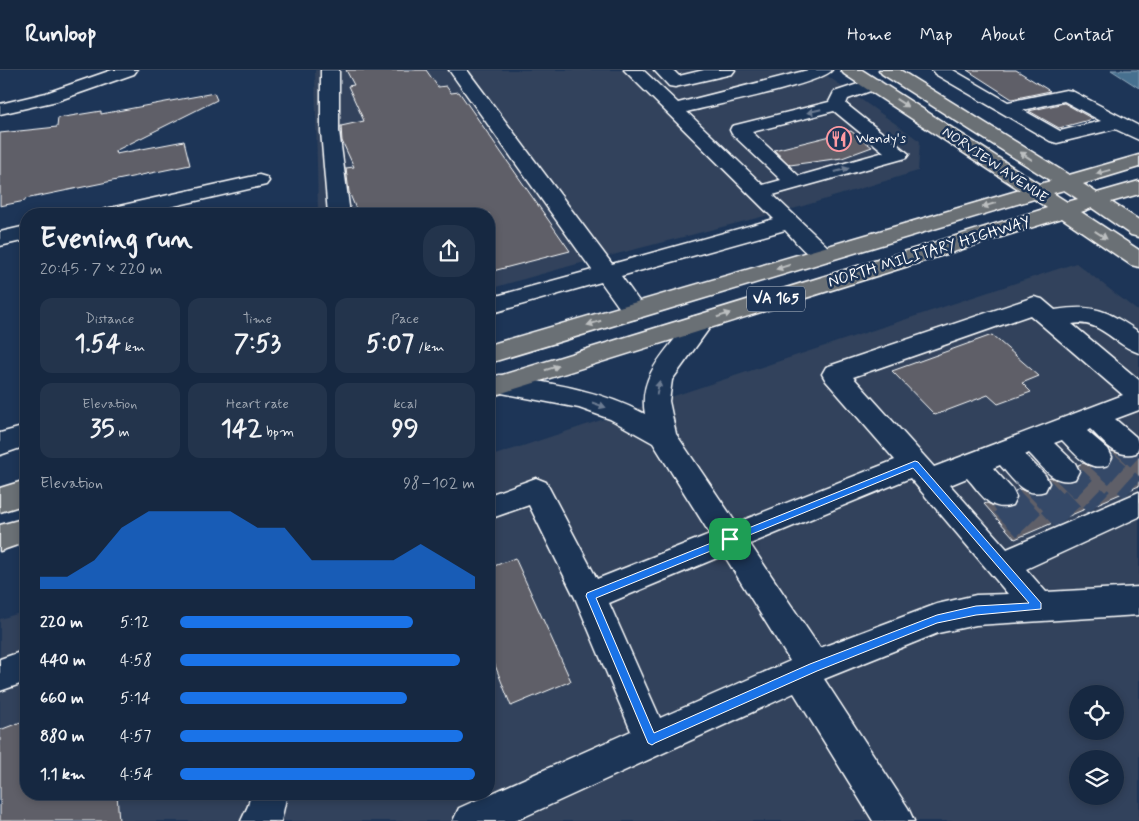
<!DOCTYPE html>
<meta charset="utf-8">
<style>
:root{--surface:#162841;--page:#23344c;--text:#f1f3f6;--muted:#9ea6b1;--line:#35445a;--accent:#1a73e8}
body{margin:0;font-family:Mynerve,sans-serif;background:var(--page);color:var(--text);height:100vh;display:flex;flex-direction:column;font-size:19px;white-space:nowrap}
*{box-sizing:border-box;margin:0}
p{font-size:16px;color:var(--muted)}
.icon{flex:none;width:28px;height:28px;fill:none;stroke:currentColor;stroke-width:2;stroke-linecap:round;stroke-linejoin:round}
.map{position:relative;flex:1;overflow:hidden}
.side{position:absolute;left:20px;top:138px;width:475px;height:592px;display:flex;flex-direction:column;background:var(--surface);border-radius:20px;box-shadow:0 2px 8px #0003,0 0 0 1px var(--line)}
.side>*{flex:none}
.buttons{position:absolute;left:1069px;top:615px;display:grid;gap:10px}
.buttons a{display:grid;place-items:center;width:55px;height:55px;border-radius:50%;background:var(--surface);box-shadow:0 2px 8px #0003,0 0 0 1px var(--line);font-size:25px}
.pin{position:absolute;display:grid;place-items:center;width:42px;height:42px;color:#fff;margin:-21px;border-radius:10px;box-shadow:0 2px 8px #0006}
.round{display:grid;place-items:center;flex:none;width:52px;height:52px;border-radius:20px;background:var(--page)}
.head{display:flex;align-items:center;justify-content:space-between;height:85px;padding:0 20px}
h1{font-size:28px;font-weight:800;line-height:38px}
.stats{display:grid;grid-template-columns:repeat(3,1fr);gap:8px;height:85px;padding:5px 20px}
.stats div{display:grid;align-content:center;border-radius:12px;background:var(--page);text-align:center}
.stats b{font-size:25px;font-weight:800}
.stats small{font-size:14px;font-weight:400}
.stats p{font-size:14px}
.chart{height:140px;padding:10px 20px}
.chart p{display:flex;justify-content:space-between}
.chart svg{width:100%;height:90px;margin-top:5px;fill:var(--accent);opacity:.7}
ul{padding:0 20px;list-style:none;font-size:16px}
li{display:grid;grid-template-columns:80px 60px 1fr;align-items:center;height:38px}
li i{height:12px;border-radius:6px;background:var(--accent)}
header{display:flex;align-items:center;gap:30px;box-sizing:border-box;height:70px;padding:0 25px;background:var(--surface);border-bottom:1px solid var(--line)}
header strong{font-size:24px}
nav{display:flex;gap:28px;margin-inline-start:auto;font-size:18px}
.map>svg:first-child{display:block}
.built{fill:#30425c;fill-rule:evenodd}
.water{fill:#476f8f;stroke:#91a9bc}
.building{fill:#5e5f68;stroke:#fff}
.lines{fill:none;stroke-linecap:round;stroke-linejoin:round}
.minor-tunnel-far1{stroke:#344968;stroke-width:26;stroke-dasharray:26 12;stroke-linecap:butt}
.minor-tunnel{stroke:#344968;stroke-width:33;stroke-dasharray:33 17;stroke-linecap:butt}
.minor-casing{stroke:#fff;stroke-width:3}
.major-casing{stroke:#fff;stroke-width:3}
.minor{fill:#1d3557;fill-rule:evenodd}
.major{fill:#6b7074;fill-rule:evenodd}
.oneway{fill:#bcbfc0}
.oneway2{fill:#6c7c92}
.route{fill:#1a73e8;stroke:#fff;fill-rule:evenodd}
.labels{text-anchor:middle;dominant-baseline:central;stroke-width:5;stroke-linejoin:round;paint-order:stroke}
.far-poi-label{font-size:14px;fill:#fff;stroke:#1d3557;text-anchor:start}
.far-street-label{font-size:14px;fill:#fff;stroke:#1d3557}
.shield{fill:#1d3557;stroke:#bbc2cd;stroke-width:1}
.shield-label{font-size:15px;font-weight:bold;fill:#fff}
.street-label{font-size:16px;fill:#fff;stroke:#1d3557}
</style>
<header>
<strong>Runloop</strong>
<nav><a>Home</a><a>Map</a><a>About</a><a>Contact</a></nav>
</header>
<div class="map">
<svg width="1139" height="751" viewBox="0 0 1139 751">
<rect width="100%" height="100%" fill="#1d3557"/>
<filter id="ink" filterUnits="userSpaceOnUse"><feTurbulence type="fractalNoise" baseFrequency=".02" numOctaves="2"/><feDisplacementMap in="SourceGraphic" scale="10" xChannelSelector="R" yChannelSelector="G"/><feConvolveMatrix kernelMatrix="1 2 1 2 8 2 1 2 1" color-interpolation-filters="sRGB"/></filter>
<g filter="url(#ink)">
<path class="built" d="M315,0h504l101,71 -2,30 -118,36 -230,59 -81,23v-75h-171z
M1076,193l63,49v509h-1139v-202l26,-8v183h463v-337zM1078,624h37v37h-37zM1078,689h37v37h-37z"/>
<path class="water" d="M1111,0h28v18z"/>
<path class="building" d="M346,0h80l12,17 8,-1 5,7 8,-1 111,159 -81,21v-58h-131l-9,-22 -3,-24 8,-1 -12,-26 -1,-15 23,-5 -16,-35 6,-1z
M967,0h49l34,21 -38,8z
M214,23l3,7 -102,51 1,3 68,-13 6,24 -165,34v2l-25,5v-73l57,-6 1,-9 43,-7v3z
M1064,33l29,16 -34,9 -30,-17z
M851,61l21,16 -30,11 -52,7 -16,-15z
M992,265l47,41 -17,7 9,9 -33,12 -10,-9 -53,20 -43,-44z
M1111,381l18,5 7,-1 3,-4v35l-124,53 -31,-35 3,-1 11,5 14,-1 6,-9 -3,-7 5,-2 11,5 14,-1 6,-9 -3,-6 2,-1 11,5 14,-1 6,-9 -3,-7 5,-2 11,5 14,-1 6,-9z
M515,488l56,123 -60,25 -22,-56v-82z
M26,650v74h91l2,27h-119v-91z"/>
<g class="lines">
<path class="minor-tunnel-far1" d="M1126,375l13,12
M1098,387l35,31
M1065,401l33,32
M1035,413l19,20
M1002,427l5,6"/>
<path class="minor-tunnel" d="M1006,431l29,30
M1053,431l15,16
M1096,431l2,2"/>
<defs>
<path id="minor" d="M112,0h25l-3,4 -77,27 -57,13v-10l46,-11z
M321,0h18v61l11,83h-22l-7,-83z
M449,0h18l145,194 162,-45 -150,-149h19l35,33 130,-33h24c-10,14 -122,36 -145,42l76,73 18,-5 -49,-46 -2,-4 2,-4 97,-24 5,-10 39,-13 6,1 3,4 -3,4 -31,11 -2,5 63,50 -3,4 -133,37 58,55 3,5 -3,5c-20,5 -34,-18 -46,-30l-164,46 25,35 -4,6 -8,2 -8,-2 -25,-35 -112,32v-16l103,-28zM834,41l50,41 -85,24 -47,-44z
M654,0h19l6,6 25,-6h31l-3,4 -57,13 -6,-1z
M932,0h21l55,32 58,-12 6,1 67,35v14l-24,-11 -58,14 -7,-2 -115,-67zM1064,31l37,20 -41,10 -37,-21z
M259,105l7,2 3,4 -3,4 -127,29h-39l3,-4 7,-2z
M26,156v14l-26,6v-14z
M1034,227l8,2 13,11c40,-6 51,0 84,22v21c-25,-8 -39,-34 -67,-29l67,56v30l-24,9 21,18 3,9 -3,7c-20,6 -32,-11 -46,-24l-3,2 21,18 4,8 -4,8c-21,7 -32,-11 -46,-25l-8,3 21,20 4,8 -4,8c-21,7 -32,-12 -46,-26l-4,2 20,20 4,8 -4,8c-22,7 -31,-11 -45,-26l-7,3 19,21 4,8 -4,8c-22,8 -31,-12 -45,-27l-17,7 57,64 132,-57v25l-113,52 20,23 93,-5v28l-163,10 -38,8 -114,46 84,129 6,13h-41l-79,-128 -279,128h-62l6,-13 172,-77 -55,-131 -47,-95 -40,14v-24l47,-17 10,4 51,97 113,-45 -57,-91 -43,-24 -31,-11 -88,-17 -2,-4 2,-10 9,-2c50,8 100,15 145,39 -8,-41 26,-67 47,-97l9,-2 9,2 3,6 -41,57 -3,21 7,33 60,89 159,-63 -69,-79 -4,-7 4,-7zM1030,245l93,80 -189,72 -81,-90zM910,408l98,116 -32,1 -39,9 -117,44 -70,-104zM724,485l66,106 -130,57 -51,-115z
M26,356v20l-26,9v-22z
M26,580v32l-26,9v-32z
M251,724h36l-6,27h-40l7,-15z"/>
<path id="major" d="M841,0h21l177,114 12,-3 -169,-107 -3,-4h21l169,105 70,-20v12l-56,17 14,9 42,-12v13l-28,8 28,18v17l-8,-2 -39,-27 -11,4 58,38v17l-8,-2 -69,-47 -573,179v-18l558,-171 -13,-9 -545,164v-18l531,-155 -176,-116zM1064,120l14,9 -11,3 -14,-9z
M26,410v24l-26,8v-24z
M26,448v24l-26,9v-26z"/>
</defs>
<use href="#minor" class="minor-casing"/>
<use href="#major" class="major-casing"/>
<use href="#minor" class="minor"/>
<use href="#major" class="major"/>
</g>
<defs><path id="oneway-solid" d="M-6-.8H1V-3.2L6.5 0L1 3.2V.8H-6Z" transform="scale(1.25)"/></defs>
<g class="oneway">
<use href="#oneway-solid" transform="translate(902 33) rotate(33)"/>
<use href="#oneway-solid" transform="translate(1026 86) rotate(-147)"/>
<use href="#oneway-solid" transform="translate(1103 102) rotate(164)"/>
<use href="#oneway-solid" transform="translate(989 135) rotate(163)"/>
<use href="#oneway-solid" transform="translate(1101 165) rotate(33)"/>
<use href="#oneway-solid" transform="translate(783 197) rotate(163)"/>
<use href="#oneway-solid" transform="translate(724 245) rotate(-17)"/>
<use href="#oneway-solid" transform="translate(594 253) rotate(163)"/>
<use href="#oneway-solid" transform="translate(552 298) rotate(-17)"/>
</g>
<g class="oneway2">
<use href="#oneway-solid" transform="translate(814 41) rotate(166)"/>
<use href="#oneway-solid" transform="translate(842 100) rotate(-15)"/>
<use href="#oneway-solid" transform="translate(658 318) rotate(-79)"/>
<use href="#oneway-solid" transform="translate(599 335) rotate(19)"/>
</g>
</g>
<path class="route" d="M915,391l3,1 123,141v6l-65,6 -39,8 -120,48 -162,72 -3,2 -4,-2 -62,-147 1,-3zM913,398l116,135 -53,3 -39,9 -127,49 -156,69 -58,-135z"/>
<defs>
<symbol id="restaurant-ring" viewBox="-11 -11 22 22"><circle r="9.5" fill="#1d3557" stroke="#ff9aa2" stroke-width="1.5"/><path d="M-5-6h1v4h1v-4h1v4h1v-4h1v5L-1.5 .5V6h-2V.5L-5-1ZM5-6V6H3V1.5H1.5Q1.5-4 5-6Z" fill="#ff9aa2"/></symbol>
</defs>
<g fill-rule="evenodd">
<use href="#restaurant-ring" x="825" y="55" width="28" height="28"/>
</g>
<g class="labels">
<g class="far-poi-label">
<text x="856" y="69">Wendy's</text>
</g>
<g class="far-street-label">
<text transform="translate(995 95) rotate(34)">NORVIEW AVENUE</text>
</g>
<rect class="shield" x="747" y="216.5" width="58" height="25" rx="4"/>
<g class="shield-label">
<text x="776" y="229">VA 165</text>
</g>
<g class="street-label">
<text transform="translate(929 182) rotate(-17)">NORTH MILITARY HIGHWAY</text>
</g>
</g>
</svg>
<div class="buttons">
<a><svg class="icon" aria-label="locate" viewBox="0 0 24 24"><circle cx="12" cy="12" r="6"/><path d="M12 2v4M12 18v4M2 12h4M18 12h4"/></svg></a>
<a><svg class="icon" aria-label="layers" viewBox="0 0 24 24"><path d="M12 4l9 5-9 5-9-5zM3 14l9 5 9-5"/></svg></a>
</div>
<div class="pin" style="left:730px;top:469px;background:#1e9e55"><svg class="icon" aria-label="arrive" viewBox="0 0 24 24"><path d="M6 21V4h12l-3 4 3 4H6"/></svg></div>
<section class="side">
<div class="head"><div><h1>Evening run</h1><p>20:45 · 7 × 220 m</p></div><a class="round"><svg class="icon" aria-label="share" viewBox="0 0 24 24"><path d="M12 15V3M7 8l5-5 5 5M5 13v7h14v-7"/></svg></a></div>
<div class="stats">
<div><p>Distance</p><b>1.54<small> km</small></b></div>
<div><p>Time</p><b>7:53</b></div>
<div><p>Pace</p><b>5:07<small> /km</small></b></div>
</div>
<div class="stats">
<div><p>Elevation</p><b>35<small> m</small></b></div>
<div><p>Heart rate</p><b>142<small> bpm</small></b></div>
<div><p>kcal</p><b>99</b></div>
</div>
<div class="chart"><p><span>Elevation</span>98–102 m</p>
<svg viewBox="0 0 160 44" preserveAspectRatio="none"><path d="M0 44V38L10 38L20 30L30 14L40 6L50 6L60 6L70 6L80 14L90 14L100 30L110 30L120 30L130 30L140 22L150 30L160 38V44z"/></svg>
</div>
<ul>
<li><b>220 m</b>5:12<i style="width:79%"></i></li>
<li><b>440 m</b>4:58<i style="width:95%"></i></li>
<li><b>660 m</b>5:14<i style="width:77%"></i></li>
<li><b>880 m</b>4:57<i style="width:96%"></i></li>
<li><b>1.1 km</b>4:54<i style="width:100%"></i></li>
</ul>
</section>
</div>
